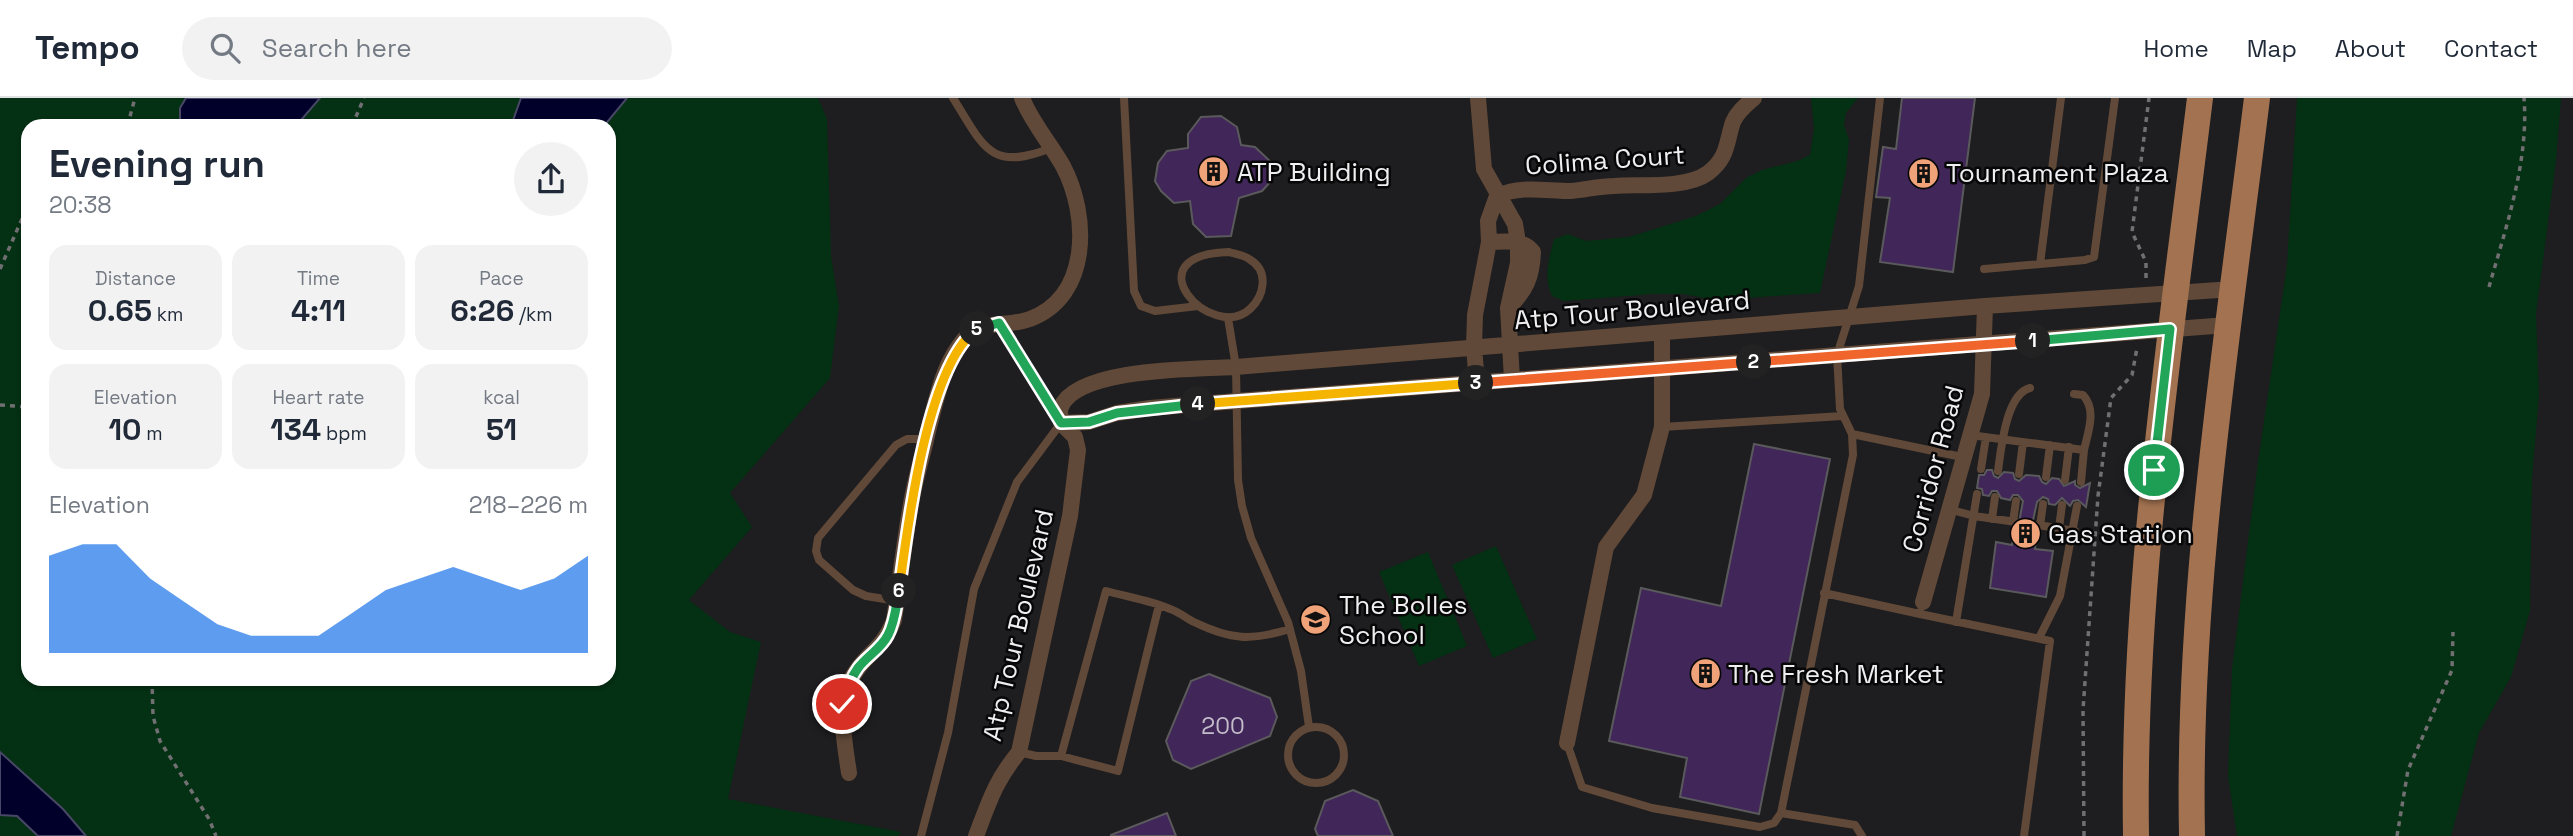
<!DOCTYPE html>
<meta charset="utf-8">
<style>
:root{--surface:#fff;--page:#f2f2f3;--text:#1f2937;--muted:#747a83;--line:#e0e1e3;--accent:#1a73e8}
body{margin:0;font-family:"Space Grotesk",sans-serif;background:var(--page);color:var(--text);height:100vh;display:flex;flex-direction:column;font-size:26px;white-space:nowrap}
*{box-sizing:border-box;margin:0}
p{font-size:23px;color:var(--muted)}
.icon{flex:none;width:38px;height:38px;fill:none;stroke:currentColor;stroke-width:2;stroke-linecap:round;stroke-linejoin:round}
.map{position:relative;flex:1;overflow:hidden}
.drawer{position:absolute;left:21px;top:21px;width:595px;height:567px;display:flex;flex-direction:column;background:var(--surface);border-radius:21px;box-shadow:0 2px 5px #0004}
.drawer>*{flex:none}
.pin{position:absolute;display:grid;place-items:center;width:60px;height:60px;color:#fff;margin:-30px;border:4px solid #fff;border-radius:50%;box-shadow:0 2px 7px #0007}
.km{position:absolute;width:35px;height:35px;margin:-18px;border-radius:50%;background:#222;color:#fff;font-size:19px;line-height:35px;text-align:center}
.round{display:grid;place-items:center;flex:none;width:74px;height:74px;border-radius:37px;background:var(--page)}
.overview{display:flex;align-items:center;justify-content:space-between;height:119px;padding:0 28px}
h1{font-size:38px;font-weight:700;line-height:52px}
.figures{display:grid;grid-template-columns:repeat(3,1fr);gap:10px;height:119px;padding:7px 28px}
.figures div{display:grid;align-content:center;border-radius:18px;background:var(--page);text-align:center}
.figures b{font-size:30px;font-weight:700}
.figures small{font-size:19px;font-weight:400}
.figures p{font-size:19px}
.chart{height:196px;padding:14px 28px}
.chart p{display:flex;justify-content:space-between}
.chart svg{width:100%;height:126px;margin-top:7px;fill:var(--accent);opacity:.7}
header{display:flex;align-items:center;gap:42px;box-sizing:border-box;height:98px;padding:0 35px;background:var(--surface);border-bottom:2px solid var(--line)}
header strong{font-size:33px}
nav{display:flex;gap:38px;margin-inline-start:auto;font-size:24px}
.search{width:490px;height:63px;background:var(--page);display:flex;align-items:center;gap:18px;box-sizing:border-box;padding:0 24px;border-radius:38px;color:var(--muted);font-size:26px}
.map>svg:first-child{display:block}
.green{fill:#043013;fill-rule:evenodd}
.water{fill:#00002a;stroke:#484765;stroke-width:2}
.building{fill:#402659;stroke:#5a595b;stroke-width:2}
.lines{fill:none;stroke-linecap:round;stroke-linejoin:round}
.path{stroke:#706f71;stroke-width:3.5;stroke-dasharray:5 5;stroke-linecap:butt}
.lane{stroke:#604938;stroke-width:8}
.street{stroke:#604938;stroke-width:16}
.primary{stroke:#a37351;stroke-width:26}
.split-1-casing{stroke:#fff;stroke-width:14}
.split-2-casing{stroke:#fff;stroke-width:14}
.split-3-casing{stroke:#fff;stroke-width:14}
.split-4-casing{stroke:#fff;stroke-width:14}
.split-5-casing{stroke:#fff;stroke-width:14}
.split-6-casing{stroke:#fff;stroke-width:14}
.split-7-casing{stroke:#fff;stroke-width:14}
.split-1{stroke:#22a559;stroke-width:9}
.split-2{stroke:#f0652b;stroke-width:9}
.split-3{stroke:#f0652b;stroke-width:9}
.split-4{stroke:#f5b400;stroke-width:9}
.split-5{stroke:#22a559;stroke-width:9}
.split-6{stroke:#f5b400;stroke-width:9}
.split-7{stroke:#22a559;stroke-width:9}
.labels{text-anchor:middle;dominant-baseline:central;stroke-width:5;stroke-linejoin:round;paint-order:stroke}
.number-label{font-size:23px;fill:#c3bcca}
.street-label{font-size:26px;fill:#efeef0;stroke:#080708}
.poi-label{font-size:26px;fill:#efeef0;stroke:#080708;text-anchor:start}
</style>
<header>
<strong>Tempo</strong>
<div class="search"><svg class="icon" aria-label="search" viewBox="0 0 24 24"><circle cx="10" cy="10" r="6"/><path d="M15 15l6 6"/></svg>Search here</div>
<nav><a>Home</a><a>Map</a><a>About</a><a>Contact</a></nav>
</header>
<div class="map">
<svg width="2573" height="738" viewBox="0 0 2573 738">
<rect width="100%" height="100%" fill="#1e1d1f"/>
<path class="green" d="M0,0h818l9,21 4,137 8,50 -9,72 -100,115 22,34 -63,73 41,32 31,10 -33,157 173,33 -3,4h-898zM28,28h581v553h-581z
M1811,0h47l-12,15 -2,12 5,15 -3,31 -26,122 -105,7 -32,-6h-30l-89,7 -12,-5c-9,-19 -3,-37 2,-57l14,-5 18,7 43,-4 67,-21 24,-12 26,-26 16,-8 35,-9 13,-6 4,-27z
M2297,0h264l-5,63 -20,153 3,81 -7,84 -2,132 -19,66 -32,56 -28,103h-214l-9,-60 4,-107 26,-207 29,-197z
M1496,448l41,93 -44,19 -41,-93z
M1428,454l39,94 -48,20 -40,-94z"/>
<path class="water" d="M186,0h134l-24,28h-116v-18z
M521,0h106l-23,28h-93z
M0,654l63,57 23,27h-48l-21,-20 -17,-1z"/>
<path class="building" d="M1902,0h73l-22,174 -73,-10 10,-64 -14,-1 7,-50 13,2z
M1221,18l16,11 4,18 14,2 17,16v17l-10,11 -23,7 -8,38 -25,1 -13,-13 -3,-23 -16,2 -13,-12 -6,-10 3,-18 9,-12 21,-3v-14l13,-17z
M1754,346l76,15 -71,355 -79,-17 7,-39 -78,-17 32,-153 80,18z
M1987,372h5l2,6 4,2 6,-6 9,1 2,6 4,2 7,-6 13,1 3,6 4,2 6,-6 7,1 5,7 11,-5v4l5,3 10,-5 -4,24 -8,-7 -5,1 -3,5 -8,-8 -7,7 -6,-1 -1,-5 -5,-2 -6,5 -5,23 5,7 -2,17 18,2 -7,46 -56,-9 6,-46 16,3 3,-17 7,-4 -2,-7 3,-16 -5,-6h-5l-3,5 -9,-2 -4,-7h-5l-3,5 -6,-1 -1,-6 -5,-1 2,-13h5z
M1209,576l61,24 7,19 -7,19 -79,33 -18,-9 -7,-19 25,-60z
M1353,692l25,11 15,35h-75l-3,-7 10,-28z
M1167,715l9,23h-65v-1z"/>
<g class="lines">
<path class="path" d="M130,28l-1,-6 6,-22
M352,28l12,-28
M0,171l25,-57
M2146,180v-16l-14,-30 17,-134
M2489,189c17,-60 40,-126 35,-189
M0,307l28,2
M152,581l1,37 7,25 49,78 7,17
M2084,738l-1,-126 15,-214 13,-98 21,-23 5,-27
M2397,738l11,-66 44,-100 1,-38"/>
<path class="lane" d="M953,0c30,47 36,75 98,50
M1124,0l10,193 7,15 14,5 43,-5
M1229,154c6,2 15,3 20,7 21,12 15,37 1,50 -38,35 -121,-54 -21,-57z
M2040,166l21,-166
M1984,171l101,-9 9,-3 21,-159
M1228,220l8,49 2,113 4,26 9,32 37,84 13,49 8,56
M2074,296l9,1c14,15 5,37 1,55
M1662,329l180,-11
M1852,336l110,23
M1970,337l114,15 -3,32
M1981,371l5,-32
M1998,373c3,-22 8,-77 32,-83
M2019,376l4,-32
M2046,379l4,-32
M2065,382l4,-33
M1948,411l26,7 42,6
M1992,421l3,-22
M2013,424l3,-21
M2038,427l37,6
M2040,428l3,-22
M2059,430l3,-23
M1824,495l96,21v-2
M897,503l-31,-5 -13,-6 -34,-30 -3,-9 2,-13 78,-93 11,-6h20
M1159,507l-41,166 -57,-15 45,-165c22,6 44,9 64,18 9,3 16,9 24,13 37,18 57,19 96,7
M1920,516l130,27 -26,195
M1956,524l21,-128
M2039,540l21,-42 17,-90
M1288 657a28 28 0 1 1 56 0a28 28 0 1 1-56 0Z
M1567,645l15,44 70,21 108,19 14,-4 7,-10
M1019,654l17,4h25
M921,738l27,-103 26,-144 43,-107 44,-59 -61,-98
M1862,738l-7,-11 -74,-12 72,-358 -1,-21 -12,-25 -3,-54 22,-69 21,-188"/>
<path class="street" d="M1478,0l6,71 31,55 3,18v21l-10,45 4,72
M1497,98c25,-11 48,-5 74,-5 14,-1 28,-5 43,-5 26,-2 72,3 94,-13 20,-15 18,-30 25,-51 4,-10 13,-17 21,-24
M1489,144c15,0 34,-4 44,10 -1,25 -7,39 -25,56
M1477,285l-3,-36 1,-32 14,-73 -1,-21 9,-25
M1061,325l28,-1 28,-9 33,-5 87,-7 990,-76
M1923,504l59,-208 3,-88
M1567,645l39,-196 38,-52 18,-68v-94
M849,675c-5,-36 -15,-75 10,-106 16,-20 24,-20 35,-47 6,-39 10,-78 17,-116 4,-25 12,-49 17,-73 8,-29 13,-60 31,-85 20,-30 43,-17 71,-27 61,-23 59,-104 33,-153 -13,-23 -31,-43 -41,-68
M976,738c13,-34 19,-55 43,-84l51,-236 8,-66 -3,-13 -14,-14c0,-5 -2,-12 0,-16 16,-40 139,-38 175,-40l749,-61 248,-17"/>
<path class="primary" d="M2136,738c-4,-248 34,-492 64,-738
M2192,738c-5,-248 35,-493 65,-738"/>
</g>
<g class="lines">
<defs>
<path id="split-1" d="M2033,243l137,-12 -16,141"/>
<path id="split-2" d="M1754,264l279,-21"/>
<path id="split-3" d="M1476,285l278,-21"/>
<path id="split-4" d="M1198,306l278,-21"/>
<path id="split-5" d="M977,231l22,-6 62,100 28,-1 28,-9 81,-9"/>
<path id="split-6" d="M899,493c8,-61 28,-227 78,-262"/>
<path id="split-7" d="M842,606c4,-13 8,-25 16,-36 9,-12 23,-19 30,-33 7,-13 8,-29 11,-44"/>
</defs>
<use href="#split-1" class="split-1-casing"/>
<use href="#split-2" class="split-2-casing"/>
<use href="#split-3" class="split-3-casing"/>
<use href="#split-4" class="split-4-casing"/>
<use href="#split-5" class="split-5-casing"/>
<use href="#split-6" class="split-6-casing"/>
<use href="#split-7" class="split-7-casing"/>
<use href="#split-1" class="split-1"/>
<use href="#split-2" class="split-2"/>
<use href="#split-3" class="split-3"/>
<use href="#split-4" class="split-4"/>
<use href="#split-5" class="split-5"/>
<use href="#split-6" class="split-6"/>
<use href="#split-7" class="split-7"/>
</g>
<defs>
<symbol id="building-disc" viewBox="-11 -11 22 22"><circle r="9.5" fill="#f0a279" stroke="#080708"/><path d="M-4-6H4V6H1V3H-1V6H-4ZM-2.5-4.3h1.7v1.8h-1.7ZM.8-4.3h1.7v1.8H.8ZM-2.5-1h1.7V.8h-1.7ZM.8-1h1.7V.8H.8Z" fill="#111"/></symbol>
<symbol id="school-disc" viewBox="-11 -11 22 22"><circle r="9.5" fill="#f0a279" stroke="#080708"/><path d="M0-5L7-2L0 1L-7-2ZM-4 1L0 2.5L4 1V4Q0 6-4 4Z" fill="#111"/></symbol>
</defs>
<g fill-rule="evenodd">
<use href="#building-disc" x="1196" y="56" width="35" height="35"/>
<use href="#building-disc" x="1906" y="58" width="35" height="35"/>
<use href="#building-disc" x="2008" y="418" width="35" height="35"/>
<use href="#school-disc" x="1298" y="504" width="35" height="35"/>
<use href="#building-disc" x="1688" y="558" width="35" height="35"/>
</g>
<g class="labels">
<g class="number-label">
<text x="1223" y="628">200</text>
</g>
<g class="street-label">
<text transform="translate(1605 62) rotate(-4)">Colima Court</text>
<text transform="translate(1632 212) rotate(-5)">Atp Tour Boulevard</text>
<text transform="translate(1933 371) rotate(-75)">Corridor Road</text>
<text transform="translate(1018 527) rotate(-77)">Atp Tour Boulevard</text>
</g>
<g class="poi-label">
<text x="1237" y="74">ATP Building</text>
<text x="1946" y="75">Tournament Plaza</text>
<text x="2048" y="436">Gas Station</text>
<text x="1339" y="507">The Bolles<tspan x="1339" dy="30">School</tspan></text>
<text x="1728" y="576">The Fresh Market</text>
</g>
</g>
</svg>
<div class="pin" style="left:2154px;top:372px;background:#1e9e55"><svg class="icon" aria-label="arrive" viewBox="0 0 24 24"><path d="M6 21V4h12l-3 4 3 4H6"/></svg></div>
<div class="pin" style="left:842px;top:606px;background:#d93025"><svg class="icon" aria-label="check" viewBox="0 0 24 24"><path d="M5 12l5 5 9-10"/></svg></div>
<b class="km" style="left:2033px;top:243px">1</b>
<b class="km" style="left:1754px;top:264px">2</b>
<b class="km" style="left:1476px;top:285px">3</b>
<b class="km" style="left:1198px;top:306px">4</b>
<b class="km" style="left:977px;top:231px">5</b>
<b class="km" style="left:899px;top:493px">6</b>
<section class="drawer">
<div class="overview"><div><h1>Evening run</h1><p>20:38</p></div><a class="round"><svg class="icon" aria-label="share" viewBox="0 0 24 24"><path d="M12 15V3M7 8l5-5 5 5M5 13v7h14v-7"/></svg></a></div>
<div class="figures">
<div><p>Distance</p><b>0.65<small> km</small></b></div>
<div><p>Time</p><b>4:11</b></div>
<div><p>Pace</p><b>6:26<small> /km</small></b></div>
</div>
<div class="figures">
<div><p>Elevation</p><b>10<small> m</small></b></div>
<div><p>Heart rate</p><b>134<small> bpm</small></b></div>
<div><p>kcal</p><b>51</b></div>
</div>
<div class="chart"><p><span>Elevation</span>218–226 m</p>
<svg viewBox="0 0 160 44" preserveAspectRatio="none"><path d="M0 44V10L10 6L20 6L30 18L40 26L50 34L60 38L70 38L80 38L90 30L100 22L110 18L120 14L130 18L140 22L150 18L160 10V44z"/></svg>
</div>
</section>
</div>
